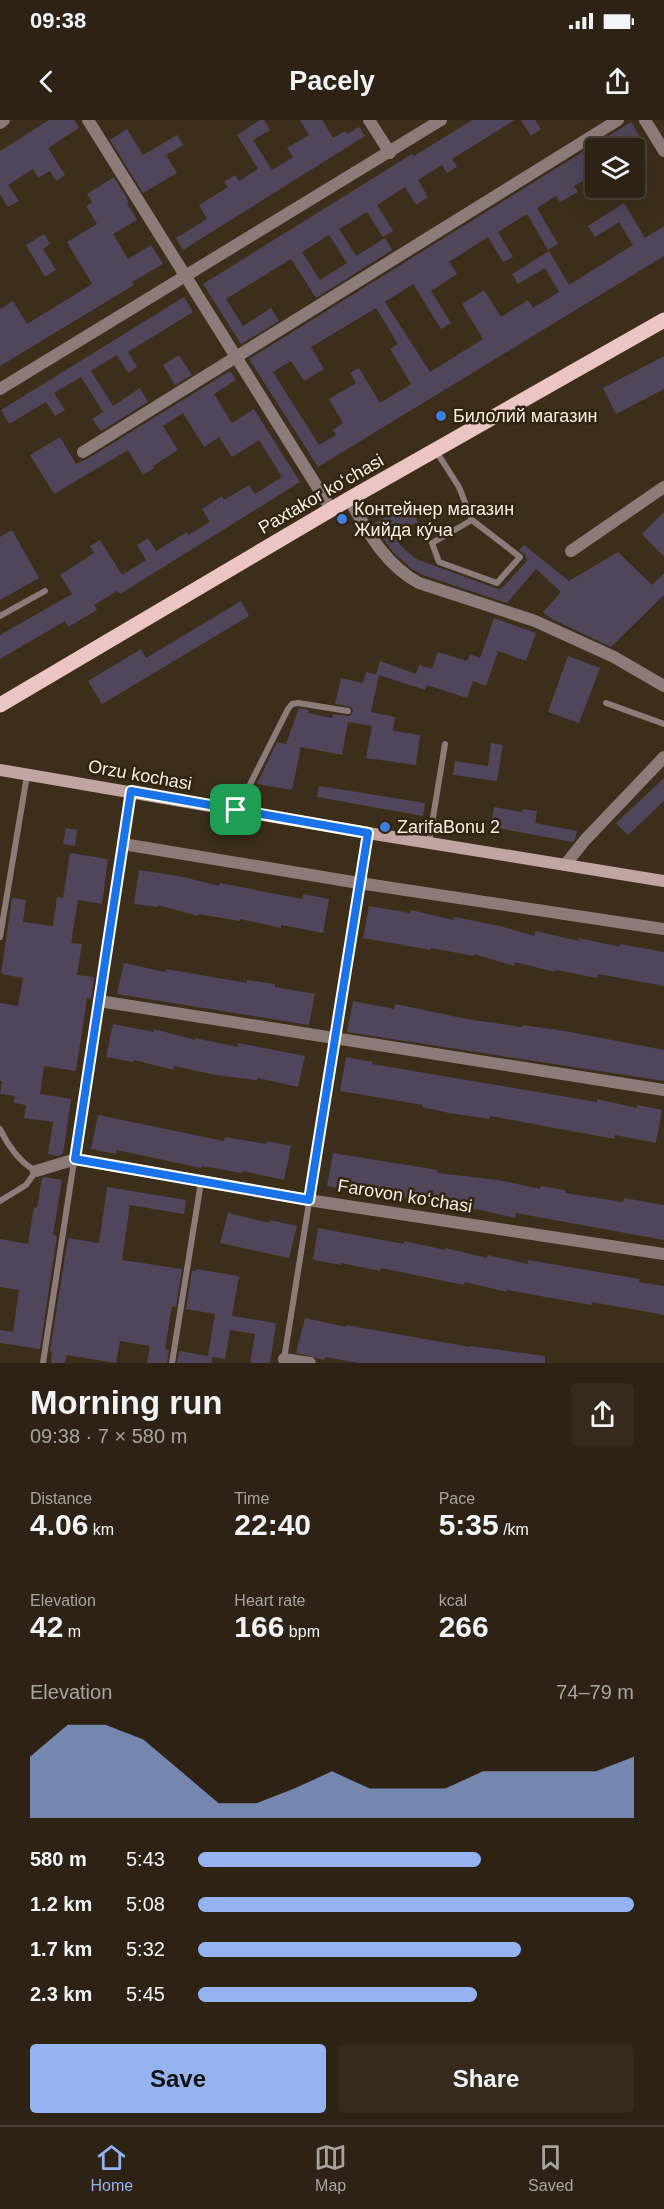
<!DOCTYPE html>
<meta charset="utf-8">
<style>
:root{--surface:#2e2214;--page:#362a1d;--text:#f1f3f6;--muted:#a7a4a0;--line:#493f34;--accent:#95b2f1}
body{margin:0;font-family:Helvetica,sans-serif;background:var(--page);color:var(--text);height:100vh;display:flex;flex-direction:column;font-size:22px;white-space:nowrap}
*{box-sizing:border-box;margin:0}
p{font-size:20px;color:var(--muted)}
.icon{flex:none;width:33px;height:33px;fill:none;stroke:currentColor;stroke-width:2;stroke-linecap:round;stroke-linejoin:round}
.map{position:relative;height:1243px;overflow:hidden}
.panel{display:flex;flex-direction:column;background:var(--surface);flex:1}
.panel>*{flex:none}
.fabs{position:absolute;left:585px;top:18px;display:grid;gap:12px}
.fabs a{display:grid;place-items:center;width:60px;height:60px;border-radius:6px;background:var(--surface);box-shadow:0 6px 24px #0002,0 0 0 2px var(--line);font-size:30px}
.pin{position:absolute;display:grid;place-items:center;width:51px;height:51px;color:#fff;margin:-26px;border-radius:12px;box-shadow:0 3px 9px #0006}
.round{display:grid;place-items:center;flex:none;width:63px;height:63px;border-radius:6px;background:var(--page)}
.head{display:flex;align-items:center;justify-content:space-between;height:102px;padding:0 30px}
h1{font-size:33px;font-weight:800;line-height:45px}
.stats{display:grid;grid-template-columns:repeat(3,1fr);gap:9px;height:102px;padding:6px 30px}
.stats div{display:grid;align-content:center}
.stats b{font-size:30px;font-weight:800}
.stats small{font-size:16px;font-weight:400}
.stats p{font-size:16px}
.chart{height:168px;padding:12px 30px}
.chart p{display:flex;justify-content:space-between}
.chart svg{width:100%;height:108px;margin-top:6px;fill:var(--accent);opacity:.7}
.primary-button{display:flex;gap:12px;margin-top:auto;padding:12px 30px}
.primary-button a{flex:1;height:69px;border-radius:6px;background:var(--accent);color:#111;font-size:24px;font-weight:800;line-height:69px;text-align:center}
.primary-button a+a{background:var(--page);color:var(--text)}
ul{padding:0 30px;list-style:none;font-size:20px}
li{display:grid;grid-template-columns:96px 72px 1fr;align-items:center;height:45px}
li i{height:15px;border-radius:8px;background:var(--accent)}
.status{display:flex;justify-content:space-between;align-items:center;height:42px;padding:0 30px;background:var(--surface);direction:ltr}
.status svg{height:16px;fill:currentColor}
header{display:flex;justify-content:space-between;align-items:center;height:78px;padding:0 30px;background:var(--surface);font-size:27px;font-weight:800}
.tab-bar{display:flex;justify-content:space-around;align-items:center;height:84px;border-top:2px solid var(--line);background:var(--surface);font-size:16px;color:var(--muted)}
.tab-bar a{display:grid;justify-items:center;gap:3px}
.tab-bar .active{color:var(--accent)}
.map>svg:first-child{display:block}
.building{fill:#50455a;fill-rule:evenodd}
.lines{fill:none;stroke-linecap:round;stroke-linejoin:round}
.service{stroke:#8d7b79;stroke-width:6}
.minor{stroke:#8d7b79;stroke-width:12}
.secondary{stroke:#c2a5a2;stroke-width:12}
.primary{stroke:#ebc5c1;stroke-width:15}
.route-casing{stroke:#fff;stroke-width:12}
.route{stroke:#1a73e8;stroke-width:8}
.shop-dot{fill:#3f7fe0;stroke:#332412;stroke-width:2}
.labels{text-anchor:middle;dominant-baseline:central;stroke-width:5;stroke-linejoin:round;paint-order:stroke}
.poi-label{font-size:18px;fill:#f7ede1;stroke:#332412;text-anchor:start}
.street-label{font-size:18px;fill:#f7ede1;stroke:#332412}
</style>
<div class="status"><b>09:38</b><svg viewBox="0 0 49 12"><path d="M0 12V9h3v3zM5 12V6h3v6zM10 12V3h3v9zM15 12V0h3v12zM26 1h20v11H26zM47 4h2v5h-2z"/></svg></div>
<header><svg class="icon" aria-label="back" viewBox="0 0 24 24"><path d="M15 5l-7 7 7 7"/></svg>Pacely<svg class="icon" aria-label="share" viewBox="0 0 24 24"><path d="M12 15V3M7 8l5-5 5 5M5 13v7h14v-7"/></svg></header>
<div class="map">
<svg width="664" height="1243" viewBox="0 0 664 1243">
<rect width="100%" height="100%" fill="#3d2e1b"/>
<path class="building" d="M49,0h25l5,8 -31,20 17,27 -9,6 -6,-10 -12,7 -5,-9 -25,16 11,16 -11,6 -8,-13v-43z
M260,0h4l6,10 -17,10 19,30 21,-13 -6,-9 22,-13 -9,-15h22l11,18 12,-7 2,3 12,-7 6,9 -182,114 -7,-12 31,-19 -8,-14 29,-18 -4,-5 11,-7 4,6 19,-12 -21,-34z
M472,0h43l-63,39 5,8 -10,6 -5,-8 -24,15 10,17 -12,8 -11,-18 -28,18 16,26 -10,6 -16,-25 -28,17 17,27 29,-18 7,12 -76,48 -25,-39 -65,40 17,27 28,-18 8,13 -38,23 -38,-60 209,-130 2,2zM329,115l18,28 -27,17 -18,-28z
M521,0h14l6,9 -10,7z
M631,2l13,21 -9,5h-39v25l-22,13 4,6 -18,10 -4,-6 -19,12 21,36 -10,6 -21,-36 -29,18 15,25 -10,5 -15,-25 -39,25 8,12 -26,17 20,32 -10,6 -28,-45 -28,18 45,70 53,-33 -21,-35 22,-14 17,27 27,-17 5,8 26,-16 -14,-24 -27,16 -6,-10 37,-23 20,34 64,-40 -14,-23 -24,15 -7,-11 36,-23 21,35 19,-12v30l-346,211 -69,-108zM376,188l22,36 -8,5 21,35 -31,19 -21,-35 -9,5 6,10 -27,16 14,24 -10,7 3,5 -17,10 -46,-73 18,-11 13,20 20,-12 -13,-22z
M127,9l16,26 34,-20 6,10 -17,10 11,18 -34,20 -33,-53z
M114,57l15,25 -2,1 10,17 -24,14 15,25 23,-14 12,19 -31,18 2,3 -134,81v-57l13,-8 14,23 65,-40 -25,-42 30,-18 -11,-18 6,-4 -5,-8z
M44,114l6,10 -7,5 13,21 -11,7 -19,-32z
M184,177l9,15 -65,40 9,15 -9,6 -11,-18 -26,16 22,35 27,-18 8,14 -47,29 -9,-12 11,-7 -22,-35 -27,16 11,17 -10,6 -9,-14 -37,22 -8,-14z
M179,235l13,20 -17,10 -12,-20z
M664,236v33l-48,25 -13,-26z
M230,251l6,9 -22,14 18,29 22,-14 46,73 -180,112 -3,-3 -23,14 3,5 -29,17 -3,-6 -65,38v-24l72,-41 -12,-19 34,-22 -4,-7 10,-6 22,35 24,-15 -9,-15 11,-7 8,13 31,-19 1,3 22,-13 -8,-13 20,-13 2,4 25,-15 6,9 27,-17 -23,-37 -27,17 -13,-20 -15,10 -21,-34 -20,13 15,24 -25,16 1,2 -11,7 -15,-25 -74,44 -24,-39 30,-18 16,27 11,-5z
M409,385l9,17 -26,13 12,14 12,10 79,29 6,1 26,-28 -2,-6 -6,-5 5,-5 45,36 49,-29 34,33 12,-12v22l-53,52 -59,-28 -9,-7 18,-20 -25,-23 -29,34 -84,-28 -11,-6 -19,-17 -20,-28z
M664,392v45l-22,-23z
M12,410l27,48 -39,22v-63z
M241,481l8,15 -147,88 -14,-23 53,-32 5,9z
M494,498l42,15 -10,28 -28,-10 -12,35 -13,-5 -6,17 -40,-13 -2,5 -49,-16 4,-13 36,13 3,-9 13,4 6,-17 29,9 3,-7 10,4z
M568,536l32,12 -21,55 -31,-11z
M366,552l13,3 -8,37 24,5 -2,14 27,4 -4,30 -50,-7 6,-32 -24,-4 -6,33 -41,-8 -9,43 -35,-6 20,-42 9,2 13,-36 10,2 -1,3 24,5 1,-4 17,2 3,-5 -2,-4 -16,-3 6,-26 22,5z
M491,623l12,2 -6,36 -44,-6 2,-14 33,5z
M664,658v23l-36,34 -12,-12z
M319,666l106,17 -2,13 -106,-19z
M494,687l28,5 1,-3 14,2 -2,12 42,8 -2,8 -2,3 -82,-15z
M66,708l11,2 -2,16 -12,-2z
M70,733l38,6 -6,45 -24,-4 -7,43 11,1 -5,31 17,2 -3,22 -4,-1 -11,73 -32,-5 -4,28 31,5 -8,55 -5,2 -10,-2 5,-32 -29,-4 2,-13 -12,-2 1,-7 -15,-2 2,-13h-2v-78l18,3 5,-28 -22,-4 11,-76 14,2 -3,22 30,4 4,-29 6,1z
M139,750l40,6 40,10 1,-3 82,16 1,-5 26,5 -6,34 -42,-8v3l-41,-9v2l-42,-7v2l-40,-11v2l-24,-3z
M369,786l41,7 1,-3 42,10 1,-3 46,9 34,10 2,-5 42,10 1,-3 41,9v-3l44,8v34l-66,-12 -1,4 -41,-8 -1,2 -40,-10 -1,4 -40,-12v2l-43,-8v2l-68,-12z
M124,843l41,9 1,-3 81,14v-3l28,4v3l40,7 -6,31 -192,-31z
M353,881l41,8 1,-5 72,15 55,8v-2l43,6 99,19v31l-317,-49z
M113,904l41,8v-3l41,11v-2l43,9v-4l67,13 -7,31 -40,-9 -1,2 -41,-5 -42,-9 -1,4 -39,-10 -1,2 -27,-5z
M346,937l27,5 -1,2 225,38v-3l40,9v-3l25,5 -6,33 -41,-8 -1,4 -124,-23 -1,3 -40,-6 -27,-6 1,-2 -83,-14z
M98,995l126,26 1,-4 41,7 1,-3 24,5 -7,34 -42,-9v2l-40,-7 -1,2 -84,-18 -1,4 -25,-5z
M333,1033l105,17 -1,3 62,7 41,9 1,-3 24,4v3l58,9 1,-4 40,7v35l-148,-27 -1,5 -34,-8 -71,-9v-2l-83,-13z
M45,1057l17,3 -9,55 4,1 -17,113 -40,-6v-13l13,2 6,-42 -19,-3v-48l28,5 6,-37 3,1 5,-30z
M107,1067l79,13 -2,14 -54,-9 -8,55 60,9 -6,38 -4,-1 -7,43 4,1 -2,13h-20l3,-17 -30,-5 -4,22 -50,-8 -1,8h-14l1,-11 -2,-1 18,-113 31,5z
M228,1093l41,10 1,-3 27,6 -8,32 -69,-15z
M318,1108l86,16v-3l41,9v-2l42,10v-3l41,9v-4l112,19 -1,3 25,4v29l-72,-13 -1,3 -84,-15v2l-42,-10 -1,3 -83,-17 -1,3 -39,-8v2l-28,-5z
M196,1149l43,7 -7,40 44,7 -6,40h-20l5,-29 -25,-4 -5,29 -13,-2v6h-35l2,-12 29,5 7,-42 -29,-5 6,-38h4z
M305,1198l41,9v-2l124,22v-1l75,10v7h-187l-33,-6 -1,3 -28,-7z"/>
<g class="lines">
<path class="service" d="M436,331l23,36 13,33 -40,23 7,19 58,21 23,-26 -48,-37
M0,496l45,-25
M606,583l58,21
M237,690l51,-101 4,-5 6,-1 50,8
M429,722l16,-98
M0,817l27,-162
M0,1009c7,15 20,34 36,42l-10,14 -26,16
M284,1239l84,-526
M43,1243l88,-572
M172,1243l29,-181"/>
<path class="minor" d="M88,0l243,389
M369,0l21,33
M645,0l19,31
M0,3l4,-3
M0,269l441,-269
M83,332l535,-332
M349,379c19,33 36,66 70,84l116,38 79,36 50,29
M571,431l93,-64
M123,724l236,39 305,46
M565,745l20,-25 79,-83
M99,881l565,89
M36,1051l40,-12 232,41 356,54
M284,1239l26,4"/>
<path class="secondary" d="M0,650l368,63 296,48"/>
<path class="primary" d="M0,585l349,-206 315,-179"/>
</g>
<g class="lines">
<defs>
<path id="route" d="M131,671l237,42 -59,367 -234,-41z"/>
</defs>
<use href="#route" class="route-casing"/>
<use href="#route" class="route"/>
</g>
<g class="shop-dot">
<circle cx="441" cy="296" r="6"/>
<circle cx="342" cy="399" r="6"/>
<circle cx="385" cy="707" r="6"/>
</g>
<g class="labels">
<g class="poi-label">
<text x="453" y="296">Билолий магазин</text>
<text x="354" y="389">Контейнер магазин<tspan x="354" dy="21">Жийда ку́ча</tspan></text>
<text x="397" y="707">ZarifaBonu 2</text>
</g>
<g class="street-label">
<text transform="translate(321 374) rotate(-30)">Paxtakor koʻchasi</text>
<text transform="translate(140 655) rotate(10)">Orzu kochasi</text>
<text transform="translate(405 1076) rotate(9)">Farovon koʻchasi</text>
</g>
</g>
</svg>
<div class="fabs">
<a><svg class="icon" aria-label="layers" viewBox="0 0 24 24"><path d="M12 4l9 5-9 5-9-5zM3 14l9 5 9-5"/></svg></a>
</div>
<div class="pin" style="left:236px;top:690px;background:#1e9e55"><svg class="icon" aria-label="arrive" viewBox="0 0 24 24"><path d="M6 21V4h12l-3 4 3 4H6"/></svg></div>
</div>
<section class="panel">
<div class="head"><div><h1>Morning run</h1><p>09:38 · 7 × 580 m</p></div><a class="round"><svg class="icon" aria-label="share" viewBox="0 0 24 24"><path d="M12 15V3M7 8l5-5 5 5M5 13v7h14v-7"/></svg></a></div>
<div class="stats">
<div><p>Distance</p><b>4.06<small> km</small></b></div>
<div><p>Time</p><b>22:40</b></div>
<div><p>Pace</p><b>5:35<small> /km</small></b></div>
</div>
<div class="stats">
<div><p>Elevation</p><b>42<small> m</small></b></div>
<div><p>Heart rate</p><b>166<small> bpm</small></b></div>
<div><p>kcal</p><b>266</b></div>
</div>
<div class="chart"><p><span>Elevation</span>74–79 m</p>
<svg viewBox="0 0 160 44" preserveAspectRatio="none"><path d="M0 44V19L10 6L20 6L30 12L40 25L50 38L60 38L70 32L80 25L90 32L100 32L110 32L120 25L130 25L140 25L150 25L160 19V44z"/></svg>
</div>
<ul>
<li><b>580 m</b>5:43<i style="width:65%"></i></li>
<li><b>1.2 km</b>5:08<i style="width:100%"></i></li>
<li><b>1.7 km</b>5:32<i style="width:74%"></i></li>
<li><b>2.3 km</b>5:45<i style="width:64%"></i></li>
</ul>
<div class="primary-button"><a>Save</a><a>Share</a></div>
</section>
<nav class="tab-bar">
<a class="active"><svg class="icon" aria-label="home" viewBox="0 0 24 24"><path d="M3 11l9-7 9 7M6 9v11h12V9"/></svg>Home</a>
<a><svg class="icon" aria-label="map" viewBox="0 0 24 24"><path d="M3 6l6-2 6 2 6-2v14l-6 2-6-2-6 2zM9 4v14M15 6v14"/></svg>Map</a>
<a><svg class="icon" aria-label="saved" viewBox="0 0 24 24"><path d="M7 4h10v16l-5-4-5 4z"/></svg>Saved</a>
</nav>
